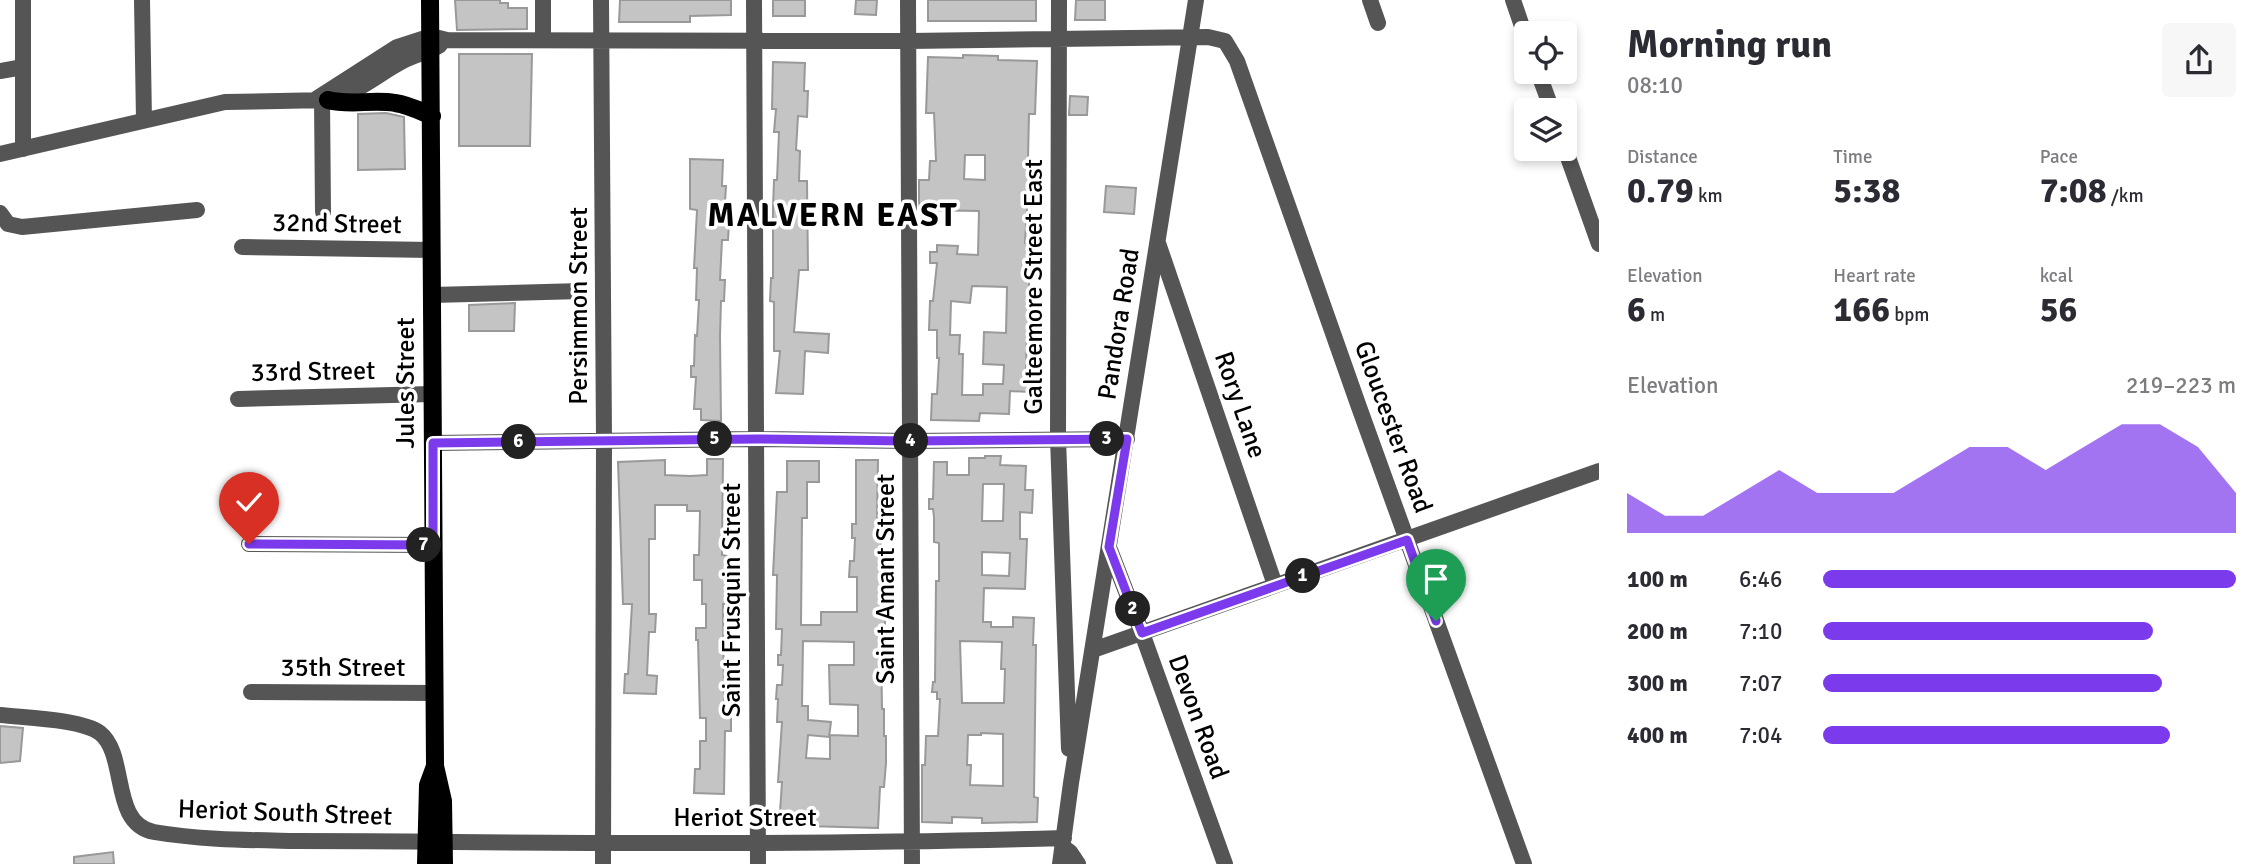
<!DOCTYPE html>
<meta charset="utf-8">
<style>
:root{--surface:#fff;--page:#f7f7f7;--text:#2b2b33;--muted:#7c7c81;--accent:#7c3aed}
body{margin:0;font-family:Signika,sans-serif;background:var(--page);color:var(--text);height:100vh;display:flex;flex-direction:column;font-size:26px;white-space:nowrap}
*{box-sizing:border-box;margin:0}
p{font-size:23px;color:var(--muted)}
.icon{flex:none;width:38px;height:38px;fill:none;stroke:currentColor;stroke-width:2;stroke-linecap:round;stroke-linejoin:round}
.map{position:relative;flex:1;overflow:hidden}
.sheet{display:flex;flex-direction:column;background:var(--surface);width:665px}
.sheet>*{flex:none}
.fabs{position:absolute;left:1514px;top:21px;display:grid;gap:14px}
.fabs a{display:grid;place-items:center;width:63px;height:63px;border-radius:7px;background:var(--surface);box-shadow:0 4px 10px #0003;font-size:35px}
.pin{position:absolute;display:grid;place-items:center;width:60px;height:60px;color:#fff;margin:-72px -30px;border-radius:50% 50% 50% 0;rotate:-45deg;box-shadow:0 0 7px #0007}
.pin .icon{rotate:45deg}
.km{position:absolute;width:35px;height:35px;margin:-18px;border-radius:50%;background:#222;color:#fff;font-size:19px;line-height:35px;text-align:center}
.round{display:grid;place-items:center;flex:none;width:74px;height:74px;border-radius:7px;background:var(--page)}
.head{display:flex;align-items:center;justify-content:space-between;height:119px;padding:0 28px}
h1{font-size:38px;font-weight:700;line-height:52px}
.figures{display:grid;grid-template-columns:repeat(3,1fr);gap:10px;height:119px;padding:7px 28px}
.figures div{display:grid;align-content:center}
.figures b{font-size:35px;font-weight:700}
.figures small{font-size:19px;font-weight:400}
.figures p{font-size:19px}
.chart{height:196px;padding:14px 28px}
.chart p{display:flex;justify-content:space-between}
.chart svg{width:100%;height:126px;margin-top:7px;fill:var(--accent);opacity:.7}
ul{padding:0 28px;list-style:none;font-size:23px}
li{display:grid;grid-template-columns:112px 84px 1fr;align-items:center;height:52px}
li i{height:18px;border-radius:9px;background:var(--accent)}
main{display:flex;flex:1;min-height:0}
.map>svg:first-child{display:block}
.building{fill:#c4c4c4;stroke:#999;stroke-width:2;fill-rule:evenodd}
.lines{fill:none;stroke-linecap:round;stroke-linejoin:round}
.minor{stroke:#555;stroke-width:16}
.major{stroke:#000;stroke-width:18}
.route-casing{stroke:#fff;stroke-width:14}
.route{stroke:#7c3aed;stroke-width:9}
.labels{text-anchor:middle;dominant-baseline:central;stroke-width:7;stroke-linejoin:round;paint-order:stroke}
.street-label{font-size:26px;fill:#000;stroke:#fff}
.district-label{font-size:33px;font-weight:bold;letter-spacing:2px;fill:#000;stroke:#fff}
</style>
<main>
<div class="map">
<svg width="1599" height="864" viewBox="0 0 1599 864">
<rect width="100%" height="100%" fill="#fff"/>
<path class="building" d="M455,0h45v3h8v5h19v21l-70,1z
M620,0h111v15l-41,1v6h-71z
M773,0h32v16h-32z
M856,0h21l-1,15 -21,-1z
M928,0h108v21h-108z
M1076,0h29v20h-30z
M459,54h73l-2,92h-71z
M963,55l35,1v4l39,1 -2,53h-6l-1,44h2l-5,85h3l-1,31h2v57h-2l-1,37h4l-1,24 -19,-1 -1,23 -29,-1 -1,8 -48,-1 1,-26h5l2,-36h-2v-28h-8l1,-29h3l4,-38h-7v-11h7v-7l21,1 -1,8 21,1 1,-44 -59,-1 -1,-9v-21h10l1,-19h6l-2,-48h-8l2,-56 35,1zM965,155h20v25l-21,-1zM972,286l35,1 -1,46 -22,-1 -1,32 21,1 -1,19h-20v11h-21l1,-41h-4l1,-19h-10l1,-34 19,2z
M773,62l32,1 -1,28h4l-1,26 -9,-1 -2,34 4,1 -1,30h8l1,89h-9l-5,62 35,2 -1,19 -23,-2 -2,43 -27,-1 4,-42h-6v-49l-4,-1 1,-23h2v-70l1,-28h3l2,-48h-5l2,-23h-4z
M1070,96l18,1 -1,18h-18z
M386,113l18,4 1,52 -47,1v-56z
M690,159l33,1 -1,26h4l-2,31h3l-1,5 3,1 -1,17h-6l-2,40h5l-1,21h-3l-1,35 1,85 -20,-1v-11h-7l2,-32h-5v-11h3l1,-31 2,1 2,-36h-3l1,-32h-3l3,-58 -7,-1z
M1106,186l30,2 -2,26 -30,-2z
M515,303l-1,28h-45v-26z
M985,456h16l-1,9 26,1 -1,24h8l-1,23 -12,-1v27h7l-2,50 -41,-1 -1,34h8v5h22v-10l21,1 -1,27h3l-2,152 4,1 -1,24 -55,1v-5l-30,-1v6l-30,-1v-57h3l1,-29h12l2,-37h-3v-7h-5l1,-10h2l1,-101h3v-38l-5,-1v-25l-1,-8h-4v-10h4l1,-37h13v13h22v-17h16zM983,484h21l-1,37h-21zM982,552l28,1 -1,23 -27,-1zM960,641l42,1 -1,27h4l-1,34h-42zM981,733l22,1v52l-33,-1 1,-20h-4l1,-30h13z
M707,459h16l-1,96 6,1v26h2v22h-7l1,102 1,8h6v17h-6l-1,63 -30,-1 1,-24h5v-28h6v-23h-6l-2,-78h-2v-12h10v-24h-4v-24h-8v-25h5l1,-44h-13v-6h-32v34h-6v75h7l-1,18h-6l-2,43 10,1 -1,18 -32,-1 1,-19h3l4,-70h-9l-5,-142 47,-2v15l25,1 17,-1z
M856,460h22l-1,64h4l-1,88h5v28h-4l1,69h2v27h2v27l-2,24h-4l-2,41 -109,-3v-14l11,1 2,-30h-4l4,-60h-5l1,-23h-2l1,-14h5l1,-20h-5v-10h3l1,-26h-6l1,-54h-4l4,-83h10v-31h32v21h-12v36h-5l-1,107h20v-13h36v-35h-8l1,-16h4l1,-23h-3v-14h4zM803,641l51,1v23h-25l1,39 28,1v31l-28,-1v24l-24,-1 2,-23 21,2 2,-15 -23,-2v-14h-6z
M0,726l23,2 -3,33 -20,2z
M113,852l1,12h-40v-7z"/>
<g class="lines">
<path class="minor" d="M142,0l2,120
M543,0v40
M601,0l3,440 -1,424
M754,0l4,864
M908,0l4,864
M1059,0l-1,438 11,311
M1370,0l8,23
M1513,0l13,38
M0,71l23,-4
M1538,72l14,38
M316,99l81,-52 34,-11 16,4 462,1 299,-4 17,4 12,20 122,346 165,457
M322,99l1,113
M1564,146l35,98
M23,149v-149
M0,154l225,-52 103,-2c29,-6 50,-26 75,-39 13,-7 25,-8 37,-16
M0,213l8,11 14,3 175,-17
M1158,243l117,342
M242,247l190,3
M432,295l150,-4
M238,399l194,-5
M433,443l323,-4 153,2 218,-2
M249,544l184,1
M1110,550l32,83 83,231
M1093,650l506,-179
M251,692l183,1
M0,715c25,3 81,4 100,18 28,22 10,91 54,99 47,8 95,8 142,9 53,0 106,0 159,1 203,2 406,2 609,-4
M1063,847l7,5 8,12
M1060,864l11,-81 125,-783"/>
<path class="major" d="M430,0l5,766 8,35 1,63
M328,100c23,6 44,-1 67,3 14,2 25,8 37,13
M426,864l2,-79 7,-19"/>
</g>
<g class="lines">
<defs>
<path id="route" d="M249,544l184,1v-102l323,-4 153,2 218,-2 -18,108 33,86 265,-93 29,81"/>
</defs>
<use href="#route" class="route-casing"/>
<use href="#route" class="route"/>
</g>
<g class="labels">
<g class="street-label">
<text transform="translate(337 224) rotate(1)">32nd Street</text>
<text transform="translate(1034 287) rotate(-90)">Galteemore Street East</text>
<text transform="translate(579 306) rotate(-90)">Persimmon Street</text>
<text transform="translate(1119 324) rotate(-81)">Pandora Road</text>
<text transform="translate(313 372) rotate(-1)">33rd Street</text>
<text transform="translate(406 383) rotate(-90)">Jules Street</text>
<text transform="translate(1240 405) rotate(71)">Rory Lane</text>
<text transform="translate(1393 427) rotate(70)">Gloucester Road</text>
<text transform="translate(886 579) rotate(-90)">Saint Amant Street</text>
<text transform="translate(732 600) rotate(-90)">Saint Frusquin Street</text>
<text x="343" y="668">35th Street</text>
<text transform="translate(1198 717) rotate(70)">Devon Road</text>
<text transform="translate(285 813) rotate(2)">Heriot South Street</text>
<text x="745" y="818">Heriot Street</text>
</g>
<g class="district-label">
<text x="833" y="215">MALVERN EAST</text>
</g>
</g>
</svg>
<div class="fabs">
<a><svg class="icon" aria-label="locate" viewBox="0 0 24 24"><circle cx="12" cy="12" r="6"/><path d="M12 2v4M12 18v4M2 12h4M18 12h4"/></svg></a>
<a><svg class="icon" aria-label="layers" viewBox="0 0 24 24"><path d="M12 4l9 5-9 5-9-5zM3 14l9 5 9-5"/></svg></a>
</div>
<div class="pin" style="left:1436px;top:621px;background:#1e9e55"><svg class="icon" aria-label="arrive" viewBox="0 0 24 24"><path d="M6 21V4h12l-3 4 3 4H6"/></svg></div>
<div class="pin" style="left:249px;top:544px;background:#d93025"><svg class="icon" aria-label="check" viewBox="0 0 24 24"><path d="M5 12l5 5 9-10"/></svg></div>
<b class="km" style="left:1303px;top:576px">1</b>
<b class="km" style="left:1133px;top:609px">2</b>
<b class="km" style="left:1107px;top:439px">3</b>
<b class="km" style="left:911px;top:441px">4</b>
<b class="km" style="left:715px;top:439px">5</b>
<b class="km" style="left:519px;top:442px">6</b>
<b class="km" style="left:424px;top:545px">7</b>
</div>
<section class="sheet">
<div class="head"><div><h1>Morning run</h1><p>08:10</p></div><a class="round"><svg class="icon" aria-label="share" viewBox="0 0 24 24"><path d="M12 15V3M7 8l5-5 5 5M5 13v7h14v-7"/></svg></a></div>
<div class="figures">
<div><p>Distance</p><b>0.79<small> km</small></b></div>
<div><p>Time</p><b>5:38</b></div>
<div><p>Pace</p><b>7:08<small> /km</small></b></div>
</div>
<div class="figures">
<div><p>Elevation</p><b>6<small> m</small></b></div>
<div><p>Heart rate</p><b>166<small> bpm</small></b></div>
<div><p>kcal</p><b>56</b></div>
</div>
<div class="chart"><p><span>Elevation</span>219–223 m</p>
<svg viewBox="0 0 160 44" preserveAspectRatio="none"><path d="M0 44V30L10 38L20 38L30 30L40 22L50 30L60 30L70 30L80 22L90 14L100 14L110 22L120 14L130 6L140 6L150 14L160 30V44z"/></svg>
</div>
<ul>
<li><b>100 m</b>6:46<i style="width:100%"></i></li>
<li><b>200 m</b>7:10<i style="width:80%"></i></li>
<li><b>300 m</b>7:07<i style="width:82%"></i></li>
<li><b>400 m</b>7:04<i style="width:84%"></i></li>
</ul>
</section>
</main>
